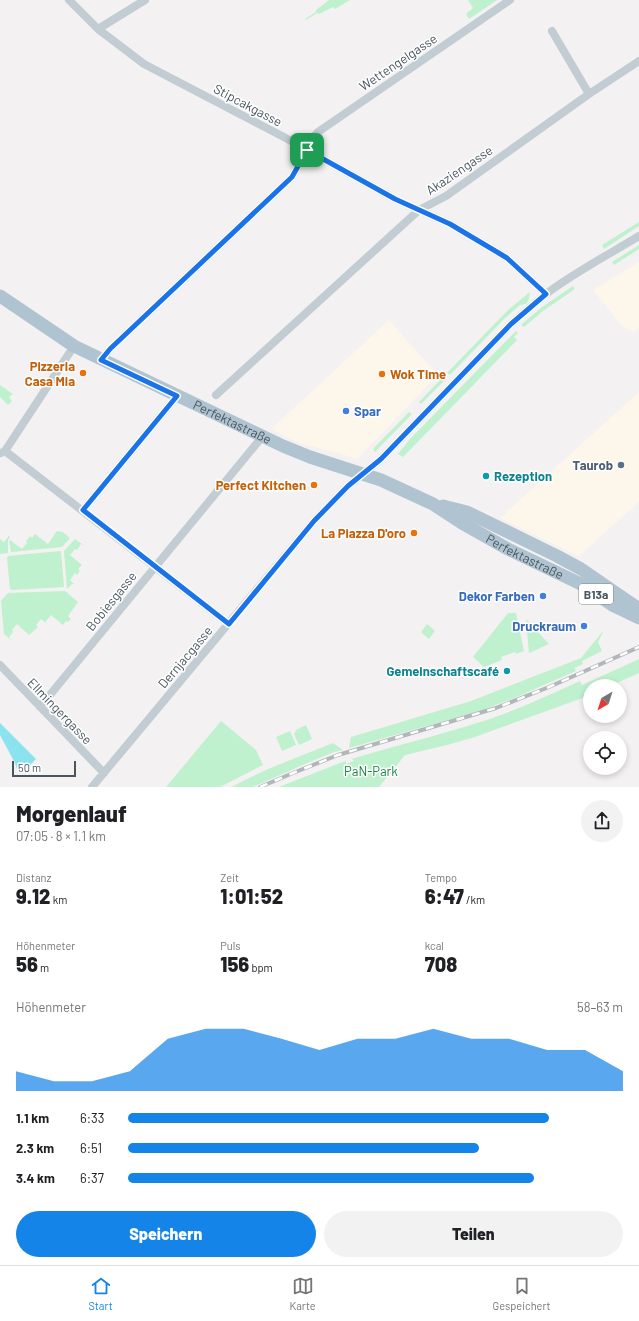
<!DOCTYPE html>
<html lang="de">
<meta charset="utf-8">
<style>
:root{--surface:#fff;--page:#f2f2f2;--text:#202124;--muted:#757577;--line:#e0e0e0;--accent:#1484e9}
body{margin:0;font-family:Barlow,sans-serif;background:var(--page);color:var(--text);height:100vh;display:flex;flex-direction:column;font-size:15px;white-space:nowrap}
*{box-sizing:border-box;margin:0}
p{font-size:13px;color:var(--muted)}
.icon{flex:none;width:22px;height:22px;fill:none;stroke:currentColor;stroke-width:2;stroke-linecap:round;stroke-linejoin:round}
.map{position:relative;height:787px;overflow:hidden}
.side{display:flex;flex-direction:column;background:var(--surface);flex:1}
.side>*{flex:none}
.needle{width:26px;rotate:219deg}
.fabs{position:absolute;left:583px;top:679px;display:grid;gap:8px}
.fabs a{display:grid;place-items:center;width:44px;height:44px;border-radius:50%;background:var(--surface);box-shadow:0 2px 6px #0003;font-size:20px}
.scale{position:absolute;left:12px;bottom:10px;width:64px;box-sizing:border-box;padding-left:4px;border:2px solid #48565f;border-top:0;font-size:11px;line-height:14px;white-space:nowrap;color:#48565f;-webkit-text-stroke:3px #fff;paint-order:stroke}
.pin{position:absolute;display:grid;place-items:center;width:34px;height:34px;color:#fff;margin:-17px;border-radius:8px;box-shadow:0 2px 6px #0006}
.round{display:grid;place-items:center;flex:none;width:42px;height:42px;border-radius:21px;background:var(--page)}
.summary{display:flex;align-items:center;justify-content:space-between;height:68px;padding:0 16px}
h1{font-size:22px;font-weight:800;line-height:30px}
.figures{display:grid;grid-template-columns:repeat(3,1fr);gap:6px;height:68px;padding:4px 16px}
.figures div{display:grid;align-content:center}
.figures b{font-size:20px;font-weight:800}
.figures small{font-size:11px;font-weight:400}
.figures p{font-size:11px}
.chart{height:112px;padding:8px 16px}
.chart p{display:flex;justify-content:space-between}
.chart svg{width:100%;height:72px;margin-top:4px;fill:var(--accent);opacity:.7}
.button{display:flex;gap:8px;margin-top:auto;padding:8px 16px}
.button a{flex:1;height:46px;border-radius:24px;background:var(--accent);color:#fff;font-size:16px;font-weight:800;line-height:46px;text-align:center}
.button a+a{background:var(--page);color:var(--text)}
ul{padding:0 16px;list-style:none;font-size:13px}
li{display:grid;grid-template-columns:64px 48px 1fr;align-items:center;height:30px}
li i{height:10px;border-radius:5px;background:var(--accent)}
.tab-bar{display:flex;justify-content:space-around;align-items:center;height:56px;border-top:1px solid var(--line);background:var(--surface);font-size:11px;color:var(--muted)}
.tab-bar a{display:grid;justify-items:center;gap:2px}
.tab-bar .on{color:var(--accent)}
.map>svg:first-child{display:block}
.commercial{fill:#fdf6eb}
.green{fill:#bff1ce}
.water{fill:#8be3ef}
.lines{fill:none;stroke-linecap:round;stroke-linejoin:round}
.minor{stroke:#c1ccd3;stroke-width:8}
.primary{stroke:#b0c3d0;stroke-width:13}
.rail-casing{stroke:#b3b7bb;stroke-width:4}
.rail{stroke:#fff;stroke-width:2.5;stroke-dasharray:8;stroke-linecap:butt}
.route-casing{stroke:#fff;stroke-width:8}
.route{stroke:#1a73e8;stroke-width:5}
.food-dot{fill:#e8710a;stroke:#fff;stroke-width:1.5}
.shop-dot{fill:#3f7fe0;stroke:#fff;stroke-width:1.5}
.service-dot{fill:#5c6f8a;stroke:#fff;stroke-width:1.5}
.culture-dot{fill:#0f9aa8;stroke:#fff;stroke-width:1.5}
.labels{text-anchor:middle;dominant-baseline:central;stroke-width:3;stroke-linejoin:round;paint-order:stroke}
.shield{fill:#fff;stroke:#7f898f;stroke-width:1}
.shield-label{font-size:12px;font-weight:bold;fill:#48565f}
.street-label{font-size:13px;fill:#48565f;stroke:#fff}
.food-label{font-size:13px;font-weight:bold;fill:#c56008;stroke:#fff;text-anchor:end}
.shop-label{font-size:13px;font-weight:bold;fill:#366cbe;stroke:#fff;text-anchor:end}
.service-label{font-size:13px;font-weight:bold;fill:#4e5e75;stroke:#fff;text-anchor:end}
.culture-label{font-size:13px;font-weight:bold;fill:#0d838f;stroke:#fff;text-anchor:start}
.park-label{font-size:13px;fill:#158442;stroke:#fff}
</style>
<div class="map">
<svg width="639" height="787" viewBox="0 0 639 787">
<rect width="100%" height="100%" fill="#f3f1f1"/>
<path class="commercial" d="M639,262v66l-6,4 -11,-6 -29,-36z
M389,320l49,55 -81,84 -22,-7 -34,-8 -30,-15z
M639,392v110l-60,54 -79,-38z"/>
<path class="green" d="M329,0h21l-15,9 -2,-2 -14,7 -2,-1 -11,7 -1,-1 11,-7v-2z
M468,0h29l-28,19 -3,-5 7,-6z
M639,222v4l-35,23 -2,-4z
M639,245v4l-25,16 -2,-3z
M573,286l2,3 -32,22 -19,16 -3,-2 21,-18z
M530,292l-1,7 -3,5 -6,1 -16,14 -54,56 -3,-2 61,-63z
M516,331l2,2 -4,4 3,3 -114,117 -5,-3 12,-15z
M441,379l3,2 -23,23 -2,-2z
M0,385l13,9 -4,3 3,4 -4,4 -8,-8z
M409,412l3,2 -37,38 -2,-3z
M57,531l6,1 7,6 -8,9 -51,5 -2,-11 1,-1 12,9 5,-6 -1,-2 4,-5 2,2 3,-4 13,10z
M8,535l2,2 -2,3v13l-8,1v-15l4,3 4,-5z
M75,539l10,7 -4,-2 -4,6 -2,-1 -5,6 12,10 -4,4 2,2 -3,4 -2,-2 -5,7 4,4h-2l-5,5 -3,-38z
M60,551l1,1 3,35 -52,3 -2,-1 -3,-31 1,-2z
M65,591l13,11 -10,14 3,3 -3,3 -2,-1 -3,4 -12,-10 -5,6v2l-5,-4 -5,6 2,2 -9,8 -12,-11 -5,6 1,2 -4,5 3,4 -8,-7 -3,-33 7,-8z
M508,613h8l8,38 -8,3 -1,-2 -14,5 1,3 -18,7 -11,-10z
M526,619l23,25 -20,9z
M427,624l8,7 -6,8 -8,-7z
M604,630l-6,12 4,9 -20,10 1,3 -9,4 2,3 -62,27 -31,12 -134,38 2,-11 120,-36 110,-43z
M639,659v14l-29,13h-20v9l-5,2 -110,40 -28,8 -42,10 -26,32h-100l61,-24 6,-2v3l8,-3 -2,-2 6,-2c44,-13 89,-24 132,-38 31,-11 60,-24 90,-38l2,4z
M221,721l35,29 7,15 -43,22h-54z
M306,725l6,14 -13,6 -5,-11 2,-4z
M290,731l6,14 -14,6 -6,-14z
M333,743l10,7 -9,2 -29,12 -52,23h-22l37,-18z"/>
<path class="water" d="M0,723l36,36 -7,7 -12,3 -2,-6 -15,-28z"/>
<g class="lines">
<path class="minor" d="M69,0l29,29 46,35 138,72 113,63 55,25 57,34 39,36
M98,29l47,-29
M552,31l37,63
M101,360l9,-11 182,-172 15,-27 4,-11 7,-7 192,-132
M216,395l203,-185 27,-14 143,-102 50,-33
M5,451l224,173
M1,453l4,-2 69,-105
M83,510l94,-114
M0,665l104,108
M40,707l222,-270
M92,787l222,-266 34,-35 33,-27 130,-135c11,-10 23,-20 35,-30 29,-22 62,-39 93,-58"/>
<g class="primary">
<path id="s1" d="M0,296l74,50 209,100 27,11 71,23 52,24 29,19 46,26 75,36 31,21 25,12"/>
<path d="M443,506l24,6 90,44 24,13 58,40"/>
</g>
<defs>
<path id="rail" d="M260,787l33,-14 45,-18 158,-47 53,-21 90,-40"/>
</defs>
<use href="#rail" class="rail-casing"/>
<use href="#rail" class="rail"/>
</g>
<g class="lines">
<defs>
<path id="route" d="M307,150l88,49 55,25 57,34 39,36 -35,30 -130,135 -33,27 -34,35 -85,103 -146,-114 94,-114 -76,-36 9,-11 182,-172z"/>
</defs>
<use href="#route" class="route-casing"/>
<use href="#route" class="route"/>
</g>
<g class="food-dot">
<circle cx="83" cy="373" r="4"/>
<circle cx="382" cy="374" r="4"/>
<circle cx="314" cy="485" r="4"/>
<circle cx="414" cy="533" r="4"/>
</g>
<g class="shop-dot">
<circle cx="346" cy="411" r="4"/>
<circle cx="543" cy="596" r="4"/>
<circle cx="584" cy="626" r="4"/>
</g>
<circle class="service-dot" cx="621" cy="465" r="4"/>
<g class="culture-dot">
<circle cx="486" cy="476" r="4"/>
<circle cx="507" cy="671" r="4"/>
</g>
<g class="labels">
<rect class="shield" x="579" y="584" width="34" height="20" rx="3"/>
<g class="shield-label">
<text x="596" y="594">B13a</text>
</g>
<g class="street-label">
<text transform="translate(398 62) rotate(-34)">Wettengelgasse</text>
<text transform="translate(248 105) rotate(28)">Stipcakgasse</text>
<text transform="translate(459 170) rotate(-34)">Akaziengasse</text>
<text stroke="none"><textPath href="#s1" startOffset="265">Perfektastraße</textPath></text>
<text stroke="none"><textPath href="#s1" startOffset="588">Perfektastraße</textPath></text>
<text transform="translate(111 601) rotate(-51)">Bobiesgasse</text>
<text transform="translate(185 657) rotate(-50)">Dernjacgasse</text>
<text transform="translate(60 711) rotate(46)">Ellmingergasse</text>
</g>
<g class="food-label">
<text x="75" y="366">Pizzeria<tspan x="75" dy="15">Casa Mia</tspan></text>
<text x="390" y="374" text-anchor="start">Wok Time</text>
<text x="306" y="485">Perfect Kitchen</text>
<text x="406" y="533">La Piazza D'oro</text>
</g>
<g class="shop-label">
<text x="354" y="411" text-anchor="start">Spar</text>
<text x="535" y="596">Dekor Farben</text>
<text x="576" y="626">Druckraum</text>
</g>
<g class="service-label">
<text x="613" y="465">Taurob</text>
</g>
<g class="culture-label">
<text x="494" y="476">Rezeption</text>
<text x="499" y="671" text-anchor="end">Gemeinschaftscafé</text>
</g>
<g class="park-label">
<text x="371" y="771">PaN-Park</text>
</g>
</g>
</svg>
<div class="fabs">
<a><svg class="needle" viewBox="-14 -14 28 28"><path d="M0-13l5 13h-10z" fill="#e53935"/><path d="M0 13l5-13h-10z" fill="#757577"/></svg></a>
<a><svg class="icon" aria-label="locate" viewBox="0 0 24 24"><circle cx="12" cy="12" r="6"/><path d="M12 2v4M12 18v4M2 12h4M18 12h4"/></svg></a>
</div>
<div class="scale">50 m</div>
<div class="pin" style="left:307px;top:150px;background:#1e9e55"><svg class="icon" aria-label="arrive" viewBox="0 0 24 24"><path d="M6 21V4h12l-3 4 3 4H6"/></svg></div>
</div>
<section class="side">
<div class="summary"><div><h1>Morgenlauf</h1><p>07:05 · 8 × 1.1 km</p></div><a class="round"><svg class="icon" aria-label="share" viewBox="0 0 24 24"><path d="M12 15V3M7 8l5-5 5 5M5 13v7h14v-7"/></svg></a></div>
<div class="figures">
<div><p>Distanz</p><b>9.12<small> km</small></b></div>
<div><p>Zeit</p><b>1:01:52</b></div>
<div><p>Tempo</p><b>6:47<small> /km</small></b></div>
</div>
<div class="figures">
<div><p>Höhenmeter</p><b>56<small> m</small></b></div>
<div><p>Puls</p><b>156<small> bpm</small></b></div>
<div><p>kcal</p><b>708</b></div>
</div>
<div class="chart"><p><span>Höhenmeter</span>58–63 m</p>
<svg viewBox="0 0 160 44" preserveAspectRatio="none"><path d="M0 44V32L10 38L20 38L30 32L40 12L50 6L60 6L70 12L80 19L90 12L100 12L110 6L120 12L130 12L140 19L150 19L160 32V44z"/></svg>
</div>
<ul>
<li><b>1.1 km</b>6:33<i style="width:85%"></i></li>
<li><b>2.3 km</b>6:51<i style="width:71%"></i></li>
<li><b>3.4 km</b>6:37<i style="width:82%"></i></li>
</ul>
<div class="button"><a>Speichern</a><a>Teilen</a></div>
</section>
<nav class="tab-bar">
<a class="on"><svg class="icon" aria-label="home" viewBox="0 0 24 24"><path d="M3 11l9-7 9 7M6 9v11h12V9"/></svg>Start</a>
<a><svg class="icon" aria-label="map" viewBox="0 0 24 24"><path d="M3 6l6-2 6 2 6-2v14l-6 2-6-2-6 2zM9 4v14M15 6v14"/></svg>Karte</a>
<a><svg class="icon" aria-label="saved" viewBox="0 0 24 24"><path d="M7 4h10v16l-5-4-5 4z"/></svg>Gespeichert</a>
</nav>
